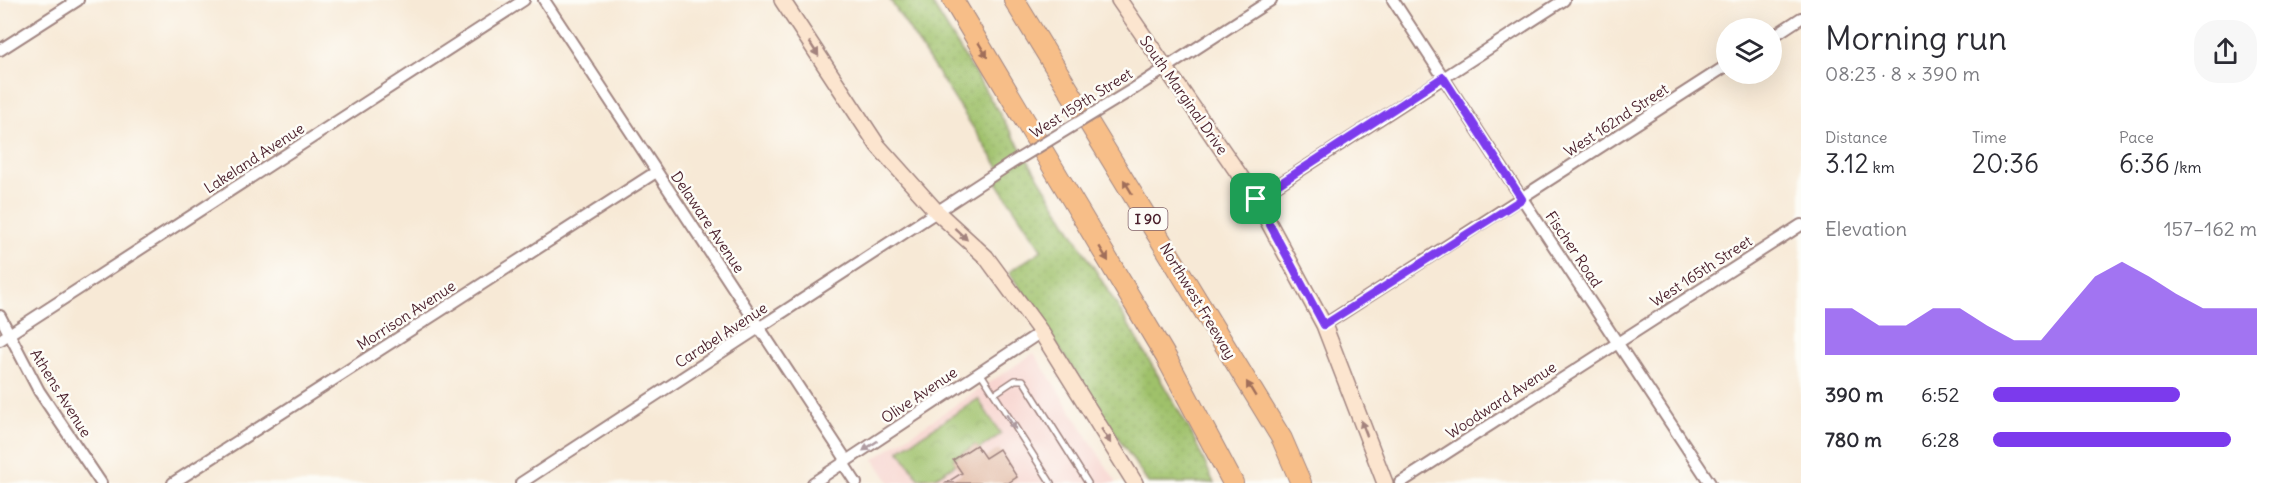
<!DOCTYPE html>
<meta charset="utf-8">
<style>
:root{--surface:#fff;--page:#f7f7f7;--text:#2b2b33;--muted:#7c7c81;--accent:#7c3aed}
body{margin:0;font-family:Delius,sans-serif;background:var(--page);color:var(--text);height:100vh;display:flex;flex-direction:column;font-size:22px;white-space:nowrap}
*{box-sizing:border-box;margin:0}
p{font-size:20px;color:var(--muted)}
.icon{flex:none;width:33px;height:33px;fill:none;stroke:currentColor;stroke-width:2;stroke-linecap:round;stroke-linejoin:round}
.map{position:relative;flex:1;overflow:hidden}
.details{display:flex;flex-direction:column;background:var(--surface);width:480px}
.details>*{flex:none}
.buttons{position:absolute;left:1716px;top:18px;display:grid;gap:12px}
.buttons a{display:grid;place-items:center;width:66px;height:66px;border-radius:50%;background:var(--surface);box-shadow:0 6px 24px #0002;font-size:30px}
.pin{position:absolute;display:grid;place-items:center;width:51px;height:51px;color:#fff;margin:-26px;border-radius:12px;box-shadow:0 3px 9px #0006}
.round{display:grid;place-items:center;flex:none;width:63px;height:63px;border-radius:24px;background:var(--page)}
.summary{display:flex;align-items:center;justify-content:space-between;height:102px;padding:0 24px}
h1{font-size:33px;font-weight:600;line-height:45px}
.metrics{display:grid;grid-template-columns:repeat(3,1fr);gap:9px;height:102px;padding:6px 24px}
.metrics div{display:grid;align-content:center}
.metrics b{font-size:26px;font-weight:600}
.metrics small{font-size:16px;font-weight:400}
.metrics p{font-size:16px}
.chart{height:168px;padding:12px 24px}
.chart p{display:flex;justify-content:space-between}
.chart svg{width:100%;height:108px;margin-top:6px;fill:var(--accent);opacity:.7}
ul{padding:0 24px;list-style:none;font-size:20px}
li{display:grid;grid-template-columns:96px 72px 1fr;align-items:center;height:45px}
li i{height:15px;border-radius:8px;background:var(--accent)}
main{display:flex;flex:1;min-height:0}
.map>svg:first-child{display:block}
.built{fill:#f7d0cb}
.grass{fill:url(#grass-dots);stroke:#74704b;stroke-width:1.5}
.park{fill:url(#park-crowns);stroke:#74704b;stroke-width:1.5}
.building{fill:#dcab93}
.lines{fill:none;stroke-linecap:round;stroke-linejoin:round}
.lane-casing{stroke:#a08480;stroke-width:8}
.street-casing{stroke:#a08480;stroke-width:14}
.secondary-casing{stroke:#a08480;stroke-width:18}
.highway-casing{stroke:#a08480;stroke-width:22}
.lane{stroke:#fff;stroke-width:5}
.street{stroke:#fff;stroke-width:10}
.secondary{stroke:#fce5cf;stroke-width:15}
.highway{stroke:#f7be88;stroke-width:20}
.street-bridge-casing{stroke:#a08480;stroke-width:14;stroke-linecap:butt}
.street-bridge{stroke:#fff;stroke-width:10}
.oneway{fill:#a3827d}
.oneway2{fill:#a06e5a}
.oneway3{fill:#ae9aa0}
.route-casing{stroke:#fff;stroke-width:12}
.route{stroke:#7c3aed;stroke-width:8}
.labels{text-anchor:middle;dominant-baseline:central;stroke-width:5;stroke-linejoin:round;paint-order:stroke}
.shield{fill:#fdfcf7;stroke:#806168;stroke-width:1.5}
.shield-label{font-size:14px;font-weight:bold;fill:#4a1f2b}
.street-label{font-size:15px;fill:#4a1f2b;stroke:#fdfcf7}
</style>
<main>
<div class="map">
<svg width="1801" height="483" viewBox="0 0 1801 483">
<defs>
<pattern id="grass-dots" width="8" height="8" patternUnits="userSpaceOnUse" patternTransform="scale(1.5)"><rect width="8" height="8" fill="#9fc16b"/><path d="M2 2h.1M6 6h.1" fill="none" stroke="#8aa55d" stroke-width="1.8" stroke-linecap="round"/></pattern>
<pattern id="park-crowns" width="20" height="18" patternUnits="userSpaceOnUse" patternTransform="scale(1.5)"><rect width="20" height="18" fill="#9fc16b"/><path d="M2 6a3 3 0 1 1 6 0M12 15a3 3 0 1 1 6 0" fill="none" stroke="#8aa55d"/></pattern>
</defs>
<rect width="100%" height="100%" fill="#fdfcf7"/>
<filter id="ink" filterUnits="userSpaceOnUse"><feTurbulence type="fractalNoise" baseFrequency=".0167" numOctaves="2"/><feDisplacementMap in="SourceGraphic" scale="12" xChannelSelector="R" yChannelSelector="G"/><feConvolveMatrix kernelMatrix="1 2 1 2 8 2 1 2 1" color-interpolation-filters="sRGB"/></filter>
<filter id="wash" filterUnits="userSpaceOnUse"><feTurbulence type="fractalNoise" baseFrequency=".008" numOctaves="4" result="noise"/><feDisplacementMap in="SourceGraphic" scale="24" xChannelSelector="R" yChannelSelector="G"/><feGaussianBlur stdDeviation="1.35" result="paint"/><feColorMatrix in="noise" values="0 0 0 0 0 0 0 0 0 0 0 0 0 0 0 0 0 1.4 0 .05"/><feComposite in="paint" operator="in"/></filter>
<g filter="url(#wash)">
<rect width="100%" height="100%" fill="#f7e9d6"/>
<path class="built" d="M1034,353l83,130h-227l-16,-24z"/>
<path class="grass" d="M890,0h40l191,312 69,118 24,53h-66l-139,-211 33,-22 -46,-69 8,-6z"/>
<path class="park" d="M978,399l23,35 -22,15 -4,-4 -22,14 3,5 -20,13 -17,2 -20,-29z"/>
<g id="blocks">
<path class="building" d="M976,445l9,13 14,-9 18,28 -9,6h-62l16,-10 -9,-13z"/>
</g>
</g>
<g filter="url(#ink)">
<use href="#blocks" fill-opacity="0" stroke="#a08480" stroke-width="1.5"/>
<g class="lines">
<defs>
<path id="lane" d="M980,372l71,111
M994,394l21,-14h8l65,103"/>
<path id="street" d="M544,0l303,461
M1393,0l115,177 202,306
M1772,37l29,-19
M0,50l78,-50
M1135,88l136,-88
M1256,199l308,-199
M0,316l39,75 62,92
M1324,325l402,-259
M0,340l524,-340
M843,463l13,20
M173,483l483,-311
M521,483l489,-319
M813,483l228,-151
M1400,483l401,-258"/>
<path id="secondary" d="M782,0l96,146 59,66 49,45 55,75 94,151
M1119,0l137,199 68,126 61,158"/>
<path id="highway" d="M953,0l213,357 67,126
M1014,0l268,439 19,44"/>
</defs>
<use href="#lane" class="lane-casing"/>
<use href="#street" class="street-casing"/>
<use href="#secondary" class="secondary-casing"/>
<use href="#highway" class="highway-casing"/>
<use href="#lane" class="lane"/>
<use href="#street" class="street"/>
<use href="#secondary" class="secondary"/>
<use href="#highway" class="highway"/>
<defs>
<path id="street-bridge" d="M1010,164l125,-76"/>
</defs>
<use href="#street-bridge" class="street-bridge-casing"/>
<use href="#street-bridge" class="street-bridge"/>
</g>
<defs><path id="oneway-solid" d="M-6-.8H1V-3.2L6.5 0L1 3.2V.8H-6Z" transform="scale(1.5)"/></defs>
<g class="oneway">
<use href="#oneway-solid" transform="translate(814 49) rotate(57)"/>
<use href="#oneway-solid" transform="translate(961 234) rotate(43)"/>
<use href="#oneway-solid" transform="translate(1364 428) rotate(-111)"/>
<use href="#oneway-solid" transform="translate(1106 436) rotate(58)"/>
</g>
<g class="oneway2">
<use href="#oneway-solid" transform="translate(983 50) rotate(59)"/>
<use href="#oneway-solid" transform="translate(1128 187) rotate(-121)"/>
<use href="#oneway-solid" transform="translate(1104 254) rotate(59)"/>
<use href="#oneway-solid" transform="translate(1251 389) rotate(-121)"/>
</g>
<g class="oneway3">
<use href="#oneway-solid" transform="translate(1011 422) rotate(58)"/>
<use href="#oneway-solid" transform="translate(870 446) rotate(146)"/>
</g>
</g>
<g class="lines" filter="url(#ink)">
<defs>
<path id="route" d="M1443,77l79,122 -198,126 -68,-126z"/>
</defs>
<use href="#route" class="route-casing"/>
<use href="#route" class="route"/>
</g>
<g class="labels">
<rect class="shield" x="1128.5" y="208" width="39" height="22" rx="4.5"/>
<g class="shield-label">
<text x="1148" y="219">I 90</text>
</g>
<g class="street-label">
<text transform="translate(1184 95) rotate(55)">South Marginal Drive</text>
<text transform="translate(1081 103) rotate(-32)">West 159th Street</text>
<text transform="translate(1616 120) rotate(-33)">West 162nd Street</text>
<text transform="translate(254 158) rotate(-33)">Lakeland Avenue</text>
<text transform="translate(708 222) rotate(56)">Delaware Avenue</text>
<text transform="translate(1574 249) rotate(56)">Fischer Road</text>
<text transform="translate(1701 271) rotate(-33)">West 165th Street</text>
<text transform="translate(1198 301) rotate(59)">Northwest Freeway</text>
<text transform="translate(406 315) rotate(-33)">Morrison Avenue</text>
<text transform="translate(721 335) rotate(-33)">Carabel Avenue</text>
<text transform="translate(61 393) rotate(58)">Athens Avenue</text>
<text transform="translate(919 395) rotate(-34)">Olive Avenue</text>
<text transform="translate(1501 400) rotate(-33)">Woodward Avenue</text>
</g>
</g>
</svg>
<div class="buttons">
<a><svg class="icon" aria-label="layers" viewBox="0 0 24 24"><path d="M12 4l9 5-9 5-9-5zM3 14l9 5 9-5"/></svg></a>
</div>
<div class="pin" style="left:1256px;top:199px;background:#1e9e55"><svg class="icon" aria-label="arrive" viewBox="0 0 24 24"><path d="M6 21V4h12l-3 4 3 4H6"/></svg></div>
</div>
<section class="details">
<div class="summary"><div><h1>Morning run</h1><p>08:23 · 8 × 390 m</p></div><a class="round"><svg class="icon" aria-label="share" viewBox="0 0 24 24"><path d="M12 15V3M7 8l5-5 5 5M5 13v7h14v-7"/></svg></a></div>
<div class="metrics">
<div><p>Distance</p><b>3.12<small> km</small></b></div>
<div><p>Time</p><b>20:36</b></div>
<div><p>Pace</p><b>6:36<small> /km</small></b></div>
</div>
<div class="chart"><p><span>Elevation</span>157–162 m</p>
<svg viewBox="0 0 160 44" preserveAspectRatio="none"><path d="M0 44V25L10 25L20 32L30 32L40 25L50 25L60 32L70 38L80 38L90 25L100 12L110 6L120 12L130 19L140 25L150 25L160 25V44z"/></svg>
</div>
<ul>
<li><b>390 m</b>6:52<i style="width:71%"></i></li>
<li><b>780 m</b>6:28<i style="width:90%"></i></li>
</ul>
</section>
</main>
